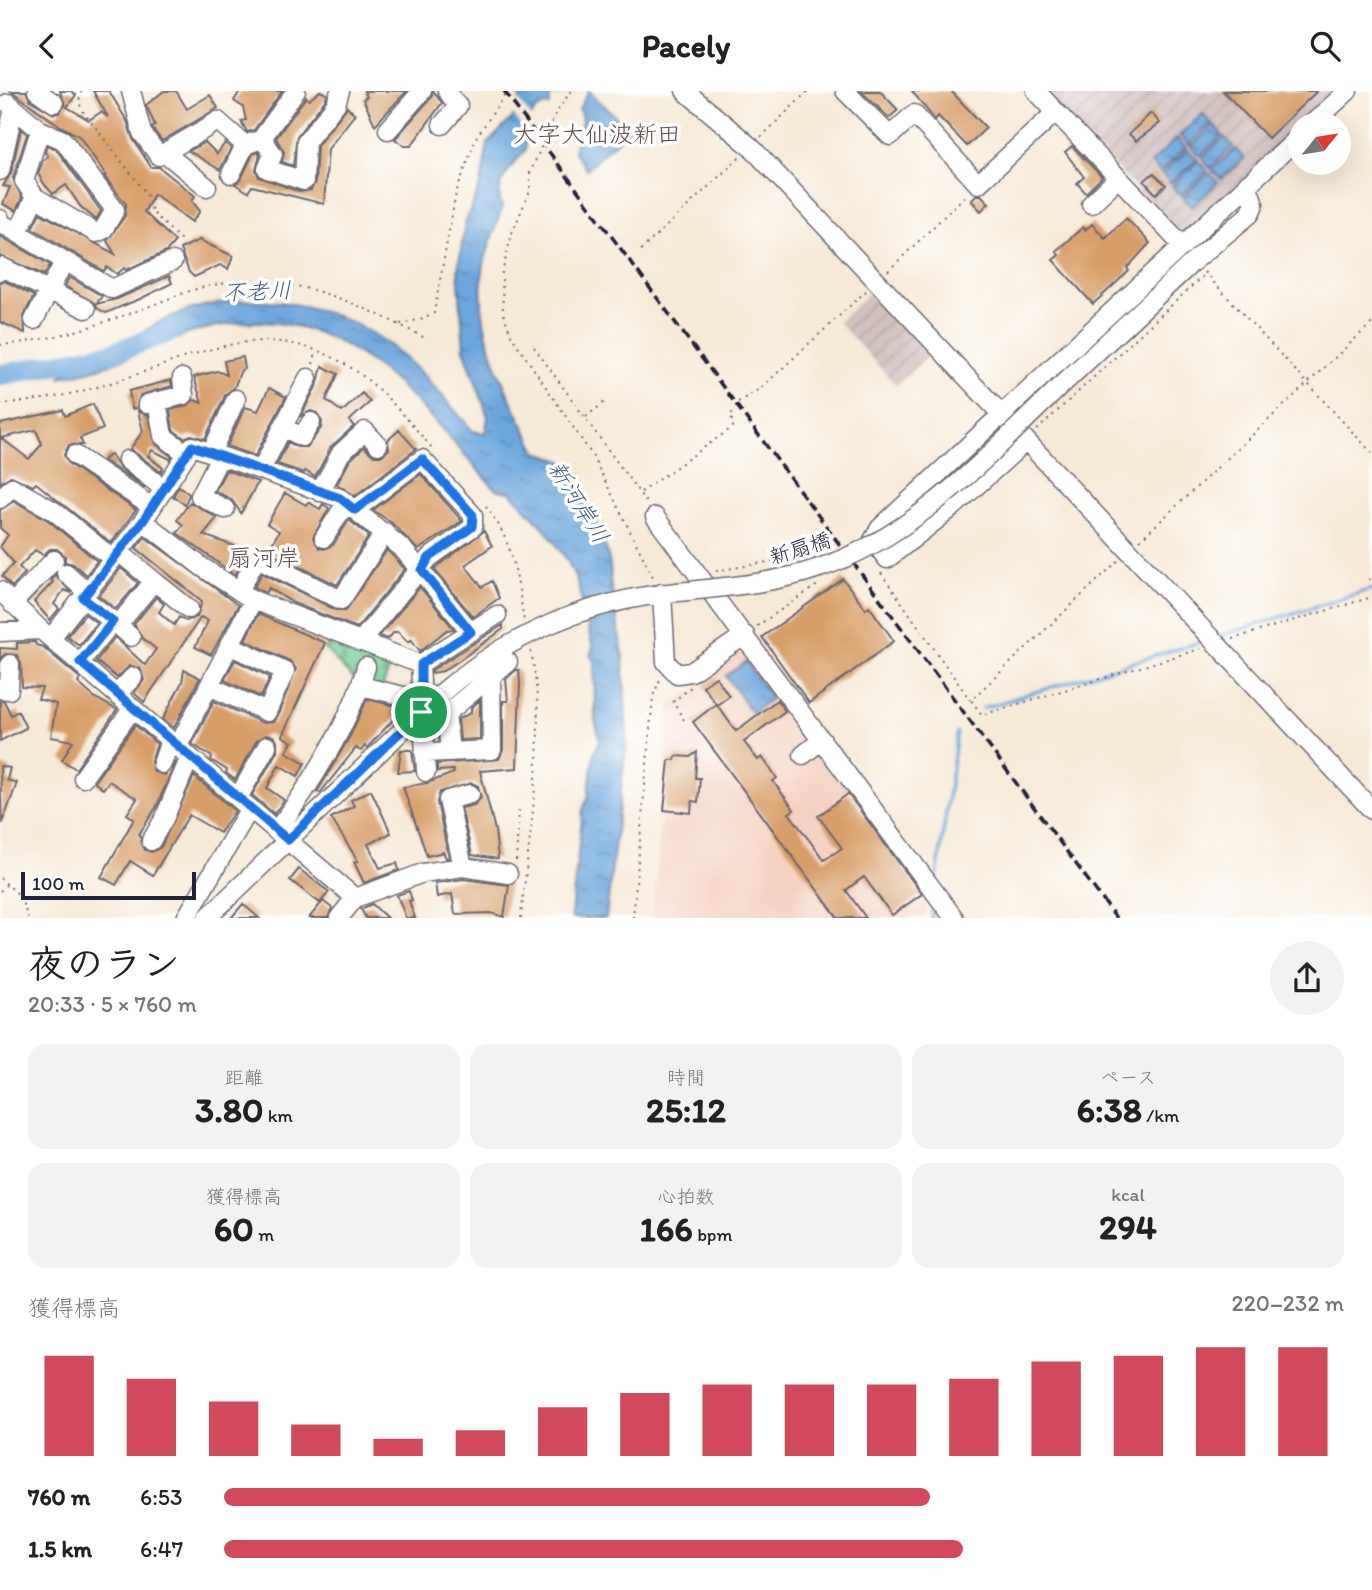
<!DOCTYPE html>
<html lang="ja">
<meta charset="utf-8">
<style>
:root{--surface:#fff;--page:#f2f2f2;--text:#222;--muted:#767676;--accent:#d1495b}
body{margin:0;font-family:Itim,"Klee One",sans-serif;background:var(--page);color:var(--text);height:100vh;display:flex;flex-direction:column;font-size:26px;white-space:nowrap}
*{box-sizing:border-box;margin:0}
p{font-size:23px;color:var(--muted)}
.icon{flex:none;width:38px;height:38px;fill:none;stroke:currentColor;stroke-width:2;stroke-linecap:round;stroke-linejoin:round}
.map{position:relative;height:827px;overflow:hidden}
.details{display:flex;flex-direction:column;background:var(--surface);flex:1}
.details>*{flex:none}
.needle{width:46px;rotate:60deg}
.controls{position:absolute;left:1288px;top:21px;display:grid;gap:14px}
.controls a{display:grid;place-items:center;width:63px;height:63px;border-radius:50%;background:var(--surface);box-shadow:0 7px 28px #0002;font-size:35px}
.scale{position:absolute;left:21px;bottom:18px;width:175px;box-sizing:border-box;padding-left:7px;border:4px solid #22223b;border-top:0;font-size:19px;line-height:24px;white-space:nowrap;color:#22223b;-webkit-text-stroke:5px #fff;paint-order:stroke}
.pin{position:absolute;display:grid;place-items:center;width:60px;height:60px;color:#fff;margin:-30px;border:4px solid #fff;border-radius:50%;box-shadow:0 2px 7px #0007}
.round{display:grid;place-items:center;flex:none;width:74px;height:74px;border-radius:37px;background:var(--page)}
.overview{display:flex;align-items:center;justify-content:space-between;height:119px;padding:0 28px}
h1{font-size:38px;font-weight:800;line-height:52px}
.stats{display:grid;grid-template-columns:repeat(3,1fr);gap:10px;height:119px;padding:7px 28px}
.stats div{display:grid;align-content:center;border-radius:18px;background:var(--page);text-align:center}
.stats b{font-size:35px;font-weight:800}
.stats small{font-size:19px;font-weight:400}
.stats p{font-size:19px}
.chart{height:196px;padding:14px 28px}
.chart p{display:flex;justify-content:space-between}
.chart svg{width:100%;height:126px;margin-top:7px;stroke:var(--accent);stroke-width:6}
ul{padding:0 28px;list-style:none;font-size:23px}
li{display:grid;grid-template-columns:112px 84px 1fr;align-items:center;height:52px}
li i{height:18px;border-radius:9px;background:var(--accent)}
header{display:flex;justify-content:space-between;align-items:center;height:91px;padding:0 28px;background:var(--surface);font-size:32px;font-weight:800}
.map>svg:first-child{display:block}
.built{fill:#f5d3c2}
.industrial{fill:url(#industrial-furrows)}
.cemetery{fill:url(#cemetery-stones);stroke:#4c7868;stroke-width:2}
.water{fill:url(#water-ripples);stroke:#46648b;stroke-width:2}
.pier{fill:#f6e9d5}
.lines{fill:none;stroke-linecap:round;stroke-linejoin:round}
.stream{stroke:#6aa6db;stroke-width:3.5}
.river{stroke:#6aa6db;stroke-width:21}
.building{fill:#d79f67;fill-rule:evenodd}
.minor-casing{stroke:#6c6871;stroke-width:21}
.path{stroke:#6c6871;stroke-width:2;stroke-dasharray:2 5;stroke-linecap:butt}
.minor{stroke:#fff;stroke-width:18}
.rail{stroke:#22223b;stroke-width:3.5;stroke-dasharray:10 5;stroke-linecap:butt}
.minor-bridge-casing{stroke:#6c6871;stroke-width:21;stroke-linecap:butt}
.minor-bridge{stroke:#fff;stroke-width:18}
.route-casing{stroke:#fff;stroke-width:14}
.route{stroke:#1a73e8;stroke-width:9}
.labels{text-anchor:middle;dominant-baseline:central;stroke-width:7;stroke-linejoin:round;paint-order:stroke}
.street-label{font-size:21px;fill:#22223b;stroke:#fff}
.water-label{font-size:23px;font-style:italic;fill:#425d83;stroke:#fff}
.quarter-label{font-size:24px;fill:#614e4a;stroke:#fff}
</style>
<header><svg class="icon" aria-label="back" viewBox="0 0 24 24"><path d="M15 5l-7 7 7 7"/></svg>Pacely<svg class="icon" aria-label="search" viewBox="0 0 24 24"><circle cx="10" cy="10" r="6"/><path d="M15 15l6 6"/></svg></header>
<div class="map">
<svg width="1372" height="827" viewBox="0 0 1372 827">
<defs>
<pattern id="industrial-furrows" width="10" height="10" patternUnits="userSpaceOnUse" patternTransform="scale(1.75)"><rect width="10" height="10" fill="#d1c0bd"/><path d="M-1 1l2-2M0 10L10 0M9 11l2-2" fill="none" stroke="#b3a5a3"/></pattern>
<pattern id="cemetery-stones" width="16" height="16" patternUnits="userSpaceOnUse" patternTransform="scale(1.75)"><rect width="16" height="16" fill="#77cf95"/><path d="M2 7V4a2 2 0 0 1 4 0v3zM10 15v-3a2 2 0 0 1 4 0v3z" fill="#67b181"/></pattern>
<pattern id="water-ripples" width="26" height="14" patternUnits="userSpaceOnUse" patternTransform="scale(1.75)"><rect width="26" height="14" fill="#6aa6db"/><path d="M2 4q2-2 4 0t4 0M15 11q2-2 4 0t4 0" fill="none" stroke="#5787b3"/></pattern>
</defs>
<rect width="100%" height="100%" fill="#fff"/>
<filter id="ink" filterUnits="userSpaceOnUse"><feTurbulence type="fractalNoise" baseFrequency=".0143" numOctaves="2"/><feDisplacementMap in="SourceGraphic" scale="14" xChannelSelector="R" yChannelSelector="G"/><feConvolveMatrix kernelMatrix="1 2 1 2 8 2 1 2 1" color-interpolation-filters="sRGB"/></filter>
<filter id="wash" filterUnits="userSpaceOnUse"><feTurbulence type="fractalNoise" baseFrequency=".00686" numOctaves="4" result="noise"/><feDisplacementMap in="SourceGraphic" scale="28" xChannelSelector="R" yChannelSelector="G"/><feGaussianBlur stdDeviation="1.57" result="paint"/><feColorMatrix in="noise" values="0 0 0 0 0 0 0 0 0 0 0 0 0 0 0 0 0 1.4 0 .05"/><feComposite in="paint" operator="in"/></filter>
<g filter="url(#wash)">
<rect width="100%" height="100%" fill="#f6e9d5"/>
<path class="built" d="M740,556l6,1 184,249 -6,21h-271l17,-214 26,-17 -2,-5z"/>
<path class="industrial" d="M1043,0h294l-145,141h-15z
M878,198l57,60 -39,36 -58,-63 30,-28z"/>
<path class="cemetery" d="M329,549l37,8 28,10 -12,30 -25,-5 -32,-34z"/>
<path class="water" d="M522,0h34l4,3 -10,1v10c-26,1 -21,29 -25,46 -13,14 -33,35 -23,56 -6,21 -15,40 -19,62 -10,65 26,128 54,183l26,9c15,24 53,92 47,119l13,75 4,83 -21,180h-35v-5l12,-104 5,-11 6,-45 6,-13 -5,-20 -1,-59 -4,-6 3,-6 -16,-68 -10,-21 -22,-31 -34,-36 -16,-4c-82,-91 -154,-197 -294,-159 -48,13 -92,41 -142,47 28,-19 66,-15 91,-35l-1,-7 9,-4h-14c72,-47 175,-37 243,12 33,24 59,58 86,88l12,2 3,-16 -24,-68 -6,-80 7,-45 16,-41 7,-40 26,-27z
M589,0l40,38 -43,41 -12,-18 8,-32 -3,-11z
M1203,23l8,9 -22,22 -9,-10z
M1214,34l8,10 -22,21 -9,-9z
M1224,46l9,9 -23,22 -8,-10z
M1177,47l9,10 -26,24 -9,-9z
M1235,58l9,9 -23,21 -9,-9z
M1188,59l9,9 -26,24 -9,-9z
M1198,70l9,10 -26,24 -9,-9z
M1209,82l9,9 -26,25 -9,-10z
M746,571l26,36 -20,15 -26,-37z"/>
<path class="pier" d="M517,7l17,23 -5,16 -18,-25z"/>
<g class="lines">
<path class="stream" d="M1220,545l152,-47
M983,617l220,-67
M936,793l21,-151
M932,827l1,-13"/>
<path class="river" d="M0,284l112,-22 63,-23"/>
</g>
<g id="blocks">
<path class="building" d="M11,0h15l4,9 24,14 5,-1 6,-8 -5,-14h11l5,4 -9,12 22,13 12,-8 7,5 -15,-26h16l18,30 6,18 18,28h8l36,29 -3,5 8,10 -8,11 -38,-28 -10,18 31,29 -9,11 -40,18 -2,-2 -7,6 -10,-7 -3,4 -72,-43 8,-15 75,41 -8,-13 18,-25 1,-12 -22,-28 2,-1 -27,-39 -19,-10z
M164,0h12l11,18 23,-14 8,13 -56,33 -10,-13 3,-3 -9,-20z
M240,0h42l-28,39 -7,2 -6,-11 5,-1 -3,-13 -9,-6z
M320,0l7,3 -1,5 -29,37 -4,30 -11,-4 2,-10 -8,-14 30,-41 3,3z
M364,0h43l-32,34 -12,-26 4,-2z
M433,0l9,12 -31,43h-7l-9,-7 36,-41z
M861,0h19l18,19 -9,8z
M912,0h39l35,37 -19,18 -29,-30 -3,4z
M1223,0h94l-49,47z
M347,16l8,7 -27,35 -4,55 -72,-18 -4,6 -13,-8 6,-5 12,-25 5,-2 2,3 -4,15 3,7 41,15 11,-2 4,-8 2,-36z
M1151,22l9,10 -24,18 -7,-7z
M21,38l6,5 -14,44 9,20 -6,13 -13,-7 7,-17 -7,-1 8,-13z
M205,51l12,12 8,-11 6,5 -11,22 -31,-19z
M47,54l9,4 45,62 -5,9 -16,-14 -14,-21 -13,9 -8,-9 -7,-11 5,-14 5,-4 -3,-4z
M1072,55l30,31 -16,16 -9,-10 7,-6 -19,-25z
M1153,82l13,12 -10,9 -12,-13z
M976,104h5l8,8 -8,8 -10,-11z
M1126,127l24,25 -23,25 2,3 -36,33 -40,-44 6,-5 -3,-4 27,-24 2,3 7,-6 13,14z
M0,145l50,29 -6,10 -44,-19z
M199,149l34,16 -5,13 -8,-4 -26,12 -5,-5 -9,-23z
M169,185l3,7 -30,15 -36,15 -9,-5 -1,-4 21,-5z
M69,186l33,19 -6,8 -31,-18z
M5,190l29,15 -10,19 1,18 -25,-11v-40z
M243,266l2,12 -4,1 -7,18 -8,6 -21,45 -14,-4 -7,3 -11,-8 -3,-20 17,-4 7,-6 8,3 -8,-26 23,-6 10,4 -3,-14z
M322,275l16,8 -12,26 16,12 20,-19 8,9 -21,19 5,5 -23,21 -16,30 -10,-6 -1,2 -27,-9 11,-22 9,5h10l14,-19 1,-6 -5,-9 -6,-2 -10,5 17,-33z
M171,289l1,6 -32,9 -3,13 -5,1 -3,-18z
M269,297l17,9 -31,59 -28,-10 18,-39 13,4z
M93,313l10,25 -23,9 3,7h-14l-5,10 5,9 67,46 -25,33 -75,-60 -3,3 -22,-10 -11,7v-59l63,-14 2,6zM36,339l6,14 -13,15 -28,-21z
M138,320l10,4 8,29 16,13 -2,2 -18,-9 -4,6 15,12 -2,4 -31,-23 13,-18z
M399,339l17,19 -61,47 -18,-12 13,-24 14,-13 10,9h7l8,-7 -1,-9z
M111,363l9,14 25,20 -42,-28z
M226,379l32,12 -17,31 -10,-14 -16,-8z
M421,383l41,47 -44,29 -26,-27 -19,-13z
M179,395l10,8 -4,11 -12,-9z
M285,402l21,12 2,-3 12,7 3,-5 6,4 -16,29 6,11 5,1 9,-4 16,-25 20,16 -32,49 -69,-34 11,-20 -12,-7z
M14,410l34,19 49,41 -11,14 -13,-11 -8,-2v-6l-8,-7h-7l-7,6 -8,-5 -16,17 6,6 -13,14 -2,-2 -8,-9 12,-13 -14,-16 8,-12 -8,-7v-18z
M190,411l27,16 -14,17 46,16 -14,24 -58,-42 6,-8 -6,-5z
M484,440l8,15 -27,19 17,22 10,-6 7,17 -26,19 -39,-48z
M145,446l93,68 -27,50 -16,-8 13,-26 -7,-4 -57,85 -10,-9 10,-13 -4,-12 -11,-2 -12,12 -21,-17 19,-24 30,28 11,-16 -14,-11 -8,-14 22,-27 8,7 -5,8 15,13 5,-8 7,4 11,-4 5,-16 -66,-53z
M387,459l18,19 -48,59 -64,-25 -24,-15 -3,5 -12,-6 8,-14 74,37h10z
M121,477l17,15 -22,26 -17,-13z
M55,484l17,18 -8,-3 -10,14 5,5 -9,11 -16,-18 19,-20 -2,-2z
M843,488l23,30 3,-3 25,35 -85,62 -47,-66z
M420,496l34,42 -7,1 -27,21 -9,-12 -3,3 -10,-10h-4l-6,7 -9,-3z
M85,523l12,9 -18,22 -12,-9z
M258,523l67,29 -43,93 10,6 -6,10 19,11 -7,13 -19,-11 -12,23 17,12 -10,14 -22,-19 25,-44v-10l-4,-5 -7,-1 -9,5 -22,40 -9,-7 1,-3 -16,-10 1,-3 -20,-13 22,-43 49,22 10,-1 4,-5 19,-48 -6,-8 -45,-21z
M503,534v4l-46,33 -14,9 -11,2v-3z
M35,551l1,3 7,2 37,31 -2,5 16,14 23,13 -41,59 -14,-9 11,-19 -22,-4 5,-33 -18,-5 4,-11 -20,-1 -1,-23 -4,-9 -12,-1 -5,5v-11l17,1v-6z
M235,569l35,17 -9,20 -37,-17z
M184,579l16,8 -26,50 -11,-9 19,-37z
M516,579h3l1,13 -3,85 -37,3 15,59 3,29 -26,-4 -11,-47 13,-3 7,-7 -3,-12 -6,-3 -32,9 -3,10 12,56h-3l-3,-6 -16,4 -24,-69 24,-4 27,-10 -1,-3 -16,1v-7l62,-5 4,-9v-49h5l-2,-22z
M716,586l13,19 -12,9 19,26 41,-31 8,11 -41,31 14,18 4,-3 15,21 -4,3 21,29 -5,3 35,47 18,-12 -24,-32 30,-22 74,100 -30,21 -28,-38 -18,13 20,28h-28l-145,-196 23,-18 -13,-18z
M367,608l37,9 -37,40 -2,-2 -4,5 -5,-3 -36,45 -3,-1 33,-56z
M0,609l4,1 7,14 7,-4 8,17 -26,13z
M480,609v39l-20,1 -2,-21 13,-6v-5z
M135,634l22,19 -6,17 3,11 11,3 11,-14 -20,47 -17,26 6,16 7,2 9,-5 33,-71 41,35 -15,22 -31,-18 -36,60 -23,-14 -14,24 -15,-8 33,-58 -7,-5 10,-15 -28,-18 -6,8 -9,-7z
M401,659h11l3,21 -17,1z
M697,661l-2,26h5l-2,24 -6,-1 -1,12 -27,-3 5,-50h6l1,-4 14,1z
M0,675l10,2 -3,12 10,3 -15,41z
M371,699l20,43 -23,11 12,24 17,-5 2,7 -35,13 -10,-21 4,-1 -27,-43 23,-12 -3,-6z
M299,778l30,23 -9,11 -30,-23z
M463,788l46,6 -5,32 -13,-4 -36,1 -3,-20 -15,3 -2,-14z
M409,800l3,9 -3,1 6,17h-9l-9,-23z
M323,810l9,7 -4,10h-19z
M243,813l16,14h-28z
M372,813l15,14h-21l-5,-9z"/>
</g>
</g>
<g filter="url(#ink)">
<use href="#blocks" fill-opacity="0" stroke="#6c6871" stroke-width="2"/>
<g class="lines">
<defs>
<path id="minor" d="M37,0l17,12
M131,0l11,42 17,23 59,-35 27,24
M296,0l-34,47 11,16 -6,15 37,12 2,-39 30,-38 4,-13
M685,0l66,56 621,663
M845,0l45,45 24,-22 64,70 78,-72
M1036,0l147,155
M8,12l32,27 23,10 52,70 -12,20 -7,3 -61,-36 -11,-16 16,-51
M1312,33l36,-33
M442,34l16,-19 -11,-15
M388,39l34,-39
M165,62l42,34
M0,80l14,-63
M231,83l14,-29 11,-4
M1091,113l27,-26
M0,128l1,4 111,66 61,-28
M18,141l17,-35
M0,180l2,-4 84,42
M34,229l30,-58
M1069,287l126,-118 55,-46 4,-10 -7,-20
M157,310l6,35 24,18
M147,313l37,-9 -2,-17
M283,336l19,10 9,-15
M1026,350l-73,66 -66,52 -14,-19 7,-12 420,-392
M211,362l25,-54
M75,364l77,52
M220,366l-20,39 25,13
M127,369l37,29
M261,379l47,-92
M320,401l21,-39 24,-22 13,14
M0,408l12,-12 42,24 59,48
M355,419l67,-51 51,56v12l-44,31 -69,84
M655,426l299,401
M143,430l49,-75 148,52 62,50 69,84
M324,447l22,-35
M66,482l21,19
M154,490l35,28
M0,500l41,39 314,268
M239,500l18,-33 84,42 44,-68
M662,502l4,69 11,12 14,-2 54,-37
M83,507l35,27 36,-44 -35,-29
M12,513l42,-44
M118,534l13,12
M0,541l41,-2
M51,547l92,-117 59,46 51,33 167,64 6,108
M80,571l33,-41
M420,573l77,-49
M209,595l58,26 18,-41 -56,-26
M361,595l59,14
M0,598l9,1 1,-26
M117,603l16,-17
M446,621l4,40
M422,643l86,-72
M178,655l75,-146
M424,662l68,-3 -1,-76
M803,664l19,-15
M162,673l8,-24
M83,687l50,-70
M238,707l29,-52
M276,740c33,-43 76,-112 90,-164
M151,750l13,-22 26,-62
M463,776l-15,-67 22,-6
M186,827l64,-110
M207,827l231,-222c70,-61 147,-95 239,-104
M339,827l16,-20 68,-25 40,-6 45,7"/>
</defs>
<use href="#minor" class="minor-casing"/>
<path class="path" d="M81,0l-2,11 3,8 64,83 7,20 30,29
M571,0l-16,24 -25,58v18l-18,42 -10,40 1,40 9,24 80,118 63,126
M761,46l47,-46
M641,159l99,-93
M888,180l79,-77
M1204,181l168,181
M400,233l23,-5 11,-6 22,-120 21,-57 31,-45
M0,254c48,-4 93,-18 139,-35 24,-8 49,-21 75,-25 78,-14 144,18 211,53
M534,256l114,158
M313,273l3,-11
M738,311l23,-14 105,-97
M0,313c41,-3 81,-11 120,-24 83,-27 148,-66 233,-11 31,21 55,51 79,79
M586,326l21,-17
M1037,339l168,-156
M641,401l92,-65 -2,-12 4,-7
M486,415c28,36 31,72 38,115
M1140,449l232,-217
M1118,470l-147,139 11,15 218,-66
M716,480l87,-15
M881,482l89,127
M1369,489l3,-5
M757,535l62,-42
M1232,548l140,-42
M684,629l-11,-18 18,-15
M516,770l3,-53
M0,787l20,18 8,22
M0,800l7,-7
M521,827c8,-87 27,-181 10,-267
M633,827l20,-222 8,-19"/>
<use href="#minor" class="minor"/>
<path class="rail" d="M504,0l612,827"/>
<defs>
<path id="minor-bridge" d="M677,501c47,-5 96,-8 142,-24 101,-33 175,-120 250,-190"/>
</defs>
<use href="#minor-bridge" class="minor-bridge-casing"/>
<use href="#minor-bridge" class="minor-bridge"/>
</g>
</g>
<g class="lines" filter="url(#ink)">
<defs>
<path id="route" d="M192,355l148,52 15,12 67,-51 51,56 -1,12 -43,31 -7,12 49,62 -50,32v48l-133,128 -208,-178 33,-41 -30,-23 60,-77z"/>
</defs>
<use href="#route" class="route-casing"/>
<use href="#route" class="route"/>
</g>
<g class="labels">
<g class="street-label">
<text transform="translate(800 457) rotate(-17)">新扇橋</text>
</g>
<g class="water-label">
<text transform="translate(257 200) rotate(-2)">不老川</text>
<text transform="translate(579 411) rotate(58)">新河岸川</text>
</g>
<g class="quarter-label">
<text x="597" y="42">大字大仙波新田</text>
<text x="264" y="466">扇河岸</text>
</g>
</g>
</svg>
<div class="controls">
<a><svg class="needle" viewBox="-14 -14 28 28"><path d="M0-13l5 13h-10z" fill="#e53935"/><path d="M0 13l5-13h-10z" fill="#767676"/></svg></a>
</div>
<div class="scale">100 m</div>
<div class="pin" style="left:421px;top:621px;background:#1e9e55"><svg class="icon" aria-label="arrive" viewBox="0 0 24 24"><path d="M6 21V4h12l-3 4 3 4H6"/></svg></div>
</div>
<section class="details">
<div class="overview"><div><h1>夜のラン</h1><p>20:33 · 5 × 760 m</p></div><a class="round"><svg class="icon" aria-label="share" viewBox="0 0 24 24"><path d="M12 15V3M7 8l5-5 5 5M5 13v7h14v-7"/></svg></a></div>
<div class="stats">
<div><p>距離</p><b>3.80<small> km</small></b></div>
<div><p>時間</p><b>25:12</b></div>
<div><p>ペース</p><b>6:38<small> /km</small></b></div>
</div>
<div class="stats">
<div><p>獲得標高</p><b>60<small> m</small></b></div>
<div><p>心拍数</p><b>166<small> bpm</small></b></div>
<div><p>kcal</p><b>294</b></div>
</div>
<div class="chart"><p><span>獲得標高</span>220–232 m</p>
<svg viewBox="0 0 160 44" preserveAspectRatio="none"><path d="M5 44V9M15 44V17M25 44V25M35 44V33M45 44V38M55 44V35M65 44V27M75 44V22M85 44V19M95 44V19M105 44V19M115 44V17M125 44V11M135 44V9M145 44V6M155 44V6"/></svg>
</div>
<ul>
<li><b>760 m</b>6:53<i style="width:63%"></i></li>
<li><b>1.5 km</b>6:47<i style="width:66%"></i></li>
</ul>
</section>
